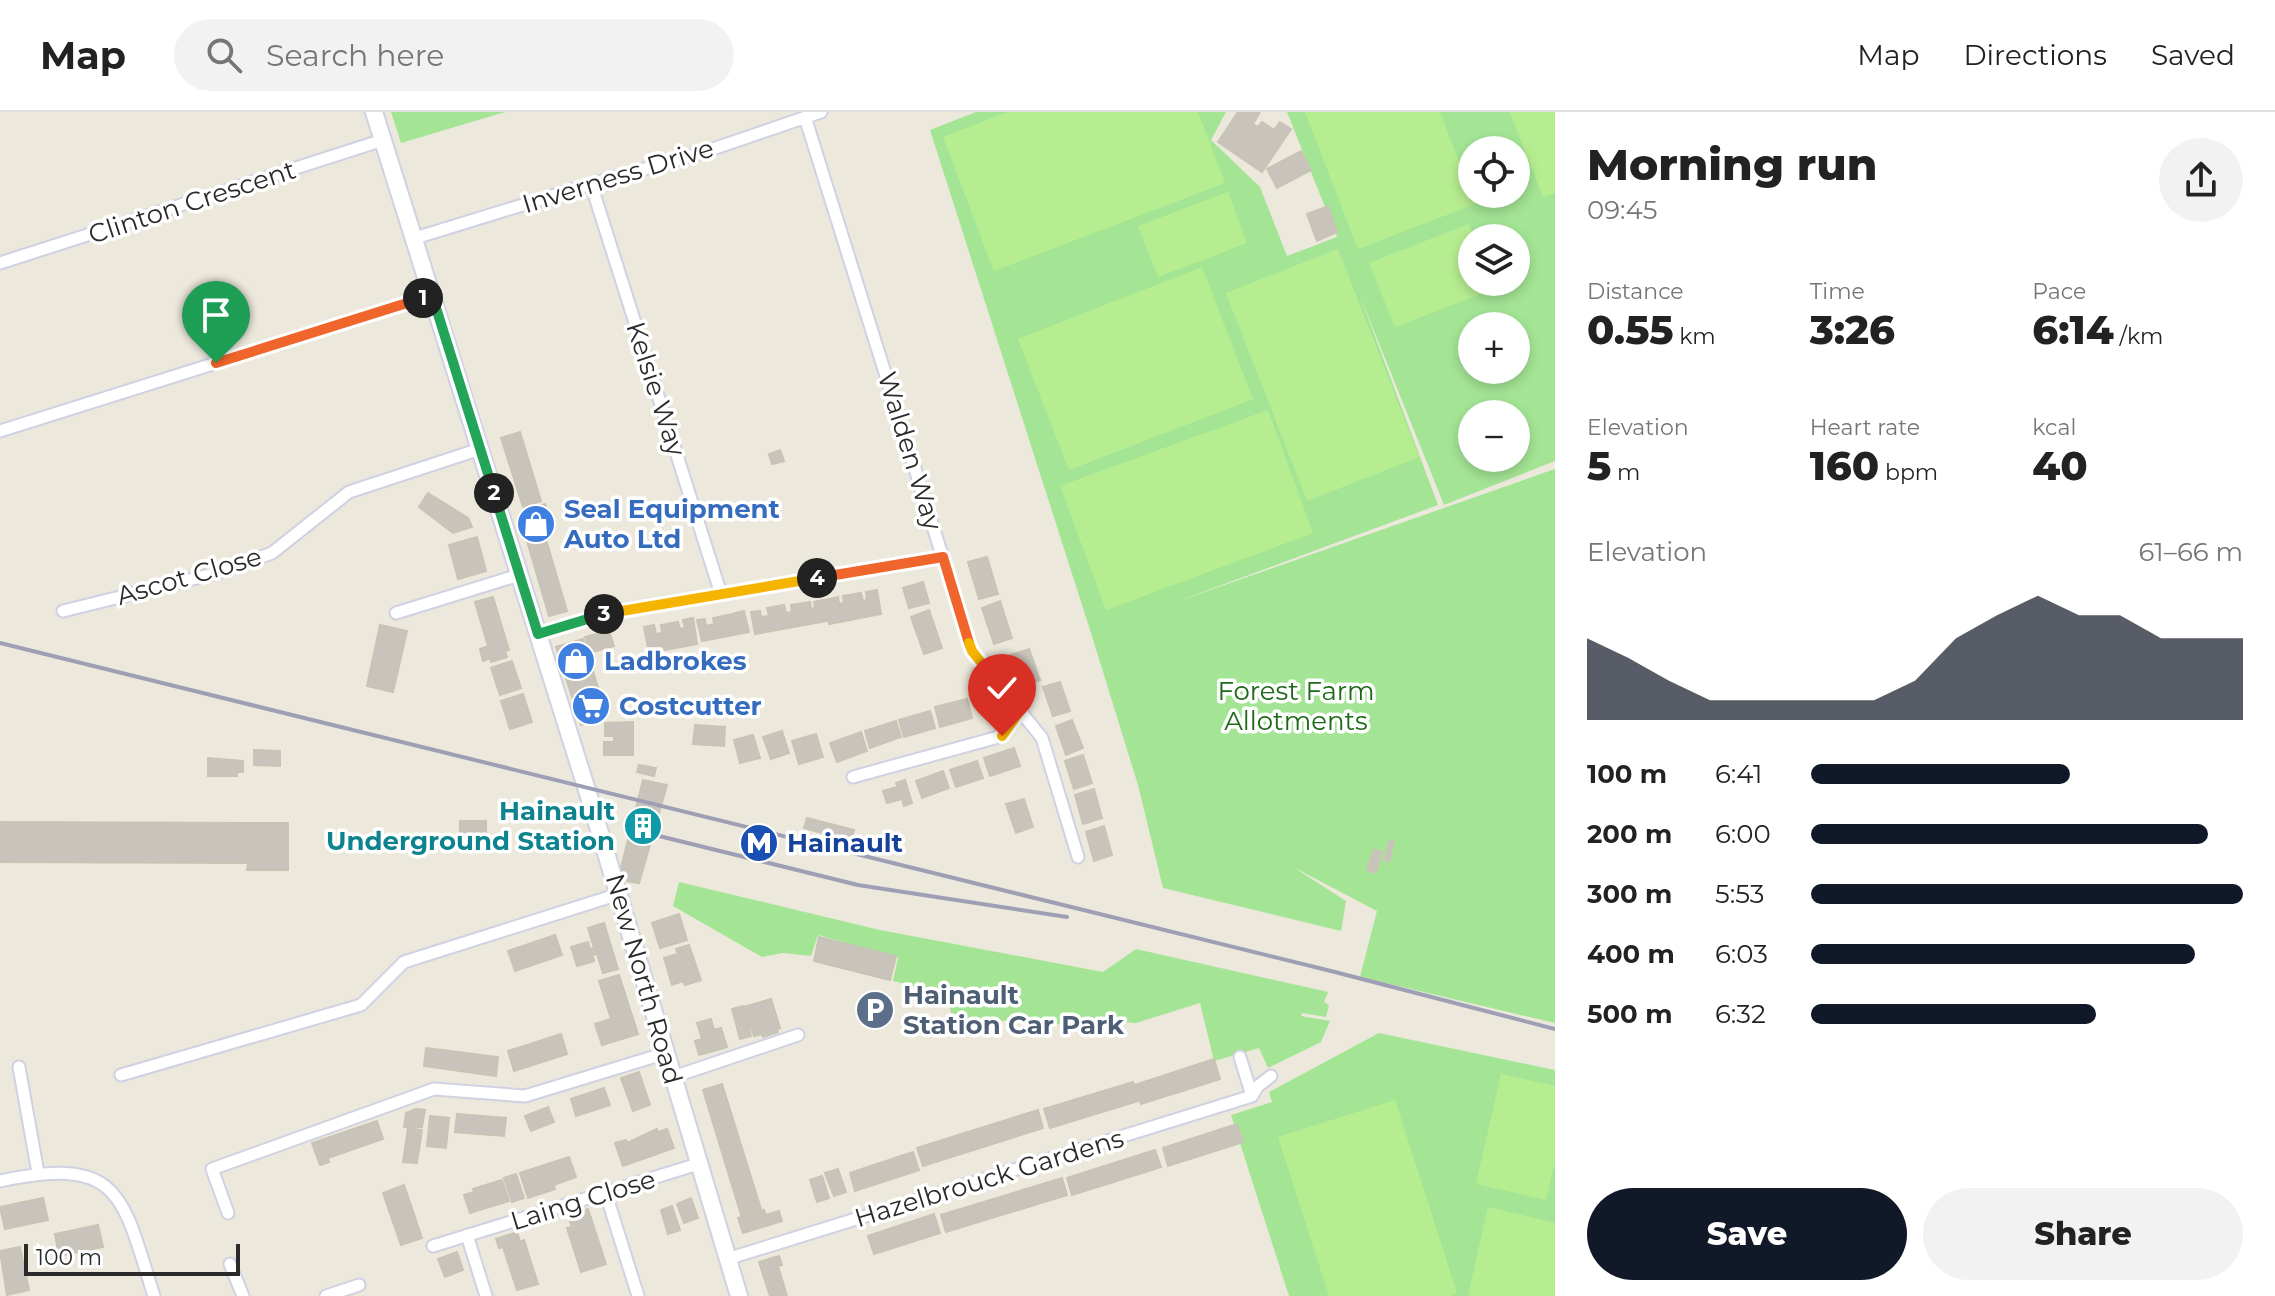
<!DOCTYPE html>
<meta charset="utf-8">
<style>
:root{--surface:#fff;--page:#f2f2f2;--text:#222;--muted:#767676;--line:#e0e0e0;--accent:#111827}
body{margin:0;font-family:Montserrat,sans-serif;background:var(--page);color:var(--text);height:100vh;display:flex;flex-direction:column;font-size:30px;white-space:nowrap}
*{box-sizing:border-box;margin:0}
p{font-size:26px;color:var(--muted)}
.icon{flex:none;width:44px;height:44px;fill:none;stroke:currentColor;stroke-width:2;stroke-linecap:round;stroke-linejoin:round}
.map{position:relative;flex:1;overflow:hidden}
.side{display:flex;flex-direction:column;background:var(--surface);width:720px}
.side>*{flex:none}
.controls{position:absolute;left:1458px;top:24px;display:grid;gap:16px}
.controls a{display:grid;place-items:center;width:72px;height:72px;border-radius:50%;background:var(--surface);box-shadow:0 4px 12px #0003;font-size:40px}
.scale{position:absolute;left:24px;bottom:20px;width:216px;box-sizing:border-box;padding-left:8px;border:4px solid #2a2a2a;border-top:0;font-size:22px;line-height:28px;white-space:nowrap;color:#2a2a2a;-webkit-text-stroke:6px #fff;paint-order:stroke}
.pin{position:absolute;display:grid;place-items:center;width:68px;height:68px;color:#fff;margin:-82px -34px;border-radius:50% 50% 50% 0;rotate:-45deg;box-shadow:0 0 8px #0007}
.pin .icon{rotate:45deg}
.km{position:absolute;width:40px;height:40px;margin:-20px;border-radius:50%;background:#222;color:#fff;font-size:22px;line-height:40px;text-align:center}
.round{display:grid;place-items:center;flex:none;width:84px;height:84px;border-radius:42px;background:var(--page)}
.overview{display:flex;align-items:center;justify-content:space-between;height:136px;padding:0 32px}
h1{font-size:44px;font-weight:800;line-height:60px}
.metrics{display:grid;grid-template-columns:repeat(3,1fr);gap:12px;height:136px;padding:8px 32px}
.metrics div{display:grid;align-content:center}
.metrics b{font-size:40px;font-weight:800}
.metrics small{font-size:22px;font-weight:400}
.metrics p{font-size:22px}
.chart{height:224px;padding:16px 32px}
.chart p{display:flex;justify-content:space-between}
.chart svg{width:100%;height:144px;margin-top:8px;fill:var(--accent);opacity:.7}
.primary-button{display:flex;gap:16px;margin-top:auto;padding:16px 32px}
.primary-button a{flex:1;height:92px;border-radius:48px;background:var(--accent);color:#fff;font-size:32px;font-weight:800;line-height:92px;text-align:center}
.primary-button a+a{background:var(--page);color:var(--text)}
ul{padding:0 32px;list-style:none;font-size:26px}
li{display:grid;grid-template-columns:128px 96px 1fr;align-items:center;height:60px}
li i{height:20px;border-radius:10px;background:var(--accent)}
header{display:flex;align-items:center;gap:48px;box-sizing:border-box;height:112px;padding:0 40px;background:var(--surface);border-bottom:2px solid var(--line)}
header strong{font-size:38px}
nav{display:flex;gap:44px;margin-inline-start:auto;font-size:28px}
.search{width:560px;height:72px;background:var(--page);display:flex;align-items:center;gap:20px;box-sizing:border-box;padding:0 28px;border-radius:44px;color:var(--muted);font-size:30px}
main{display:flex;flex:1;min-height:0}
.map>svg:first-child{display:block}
.green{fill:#a4e595;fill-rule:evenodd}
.pitch{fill:#b7ed91}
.building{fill:#c8c4bb;stroke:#c8c4b5;stroke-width:2}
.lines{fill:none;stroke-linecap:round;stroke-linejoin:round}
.street-casing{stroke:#d0d1e3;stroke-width:15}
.secondary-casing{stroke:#d0d1e3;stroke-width:20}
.street{stroke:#fff;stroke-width:11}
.secondary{stroke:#fff;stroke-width:16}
.rail{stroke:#9e9eb5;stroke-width:4}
.split-1-casing{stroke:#fff;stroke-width:16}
.split-2-casing{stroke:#fff;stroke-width:16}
.split-3-casing{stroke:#fff;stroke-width:16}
.split-4-casing{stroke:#fff;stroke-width:16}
.split-5-casing{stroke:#fff;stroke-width:16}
.split-6-casing{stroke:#fff;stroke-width:16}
.split-1{stroke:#f0652b;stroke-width:10}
.split-2{stroke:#22a559;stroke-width:10}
.split-3{stroke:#22a559;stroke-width:10}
.split-4{stroke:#f5b400;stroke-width:10}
.split-5{stroke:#f0652b;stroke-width:10}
.split-6{stroke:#f5b400;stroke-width:10}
.labels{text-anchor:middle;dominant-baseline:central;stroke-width:7;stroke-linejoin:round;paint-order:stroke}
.street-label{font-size:26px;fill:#2a2a2a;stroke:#fff}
.shop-label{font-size:26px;font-weight:bold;fill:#366cbe;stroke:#fff;text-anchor:start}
.park-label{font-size:26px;fill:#1c6917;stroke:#fff}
.culture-label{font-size:26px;font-weight:bold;fill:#0d838f;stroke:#fff;text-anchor:end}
.transit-label{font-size:26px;font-weight:bold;fill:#164399;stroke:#fff;text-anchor:start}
.service-label{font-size:26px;font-weight:bold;fill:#4e5e75;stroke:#fff;text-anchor:start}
</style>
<header>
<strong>Map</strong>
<div class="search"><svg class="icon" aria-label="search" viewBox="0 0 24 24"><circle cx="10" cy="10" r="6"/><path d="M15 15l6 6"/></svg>Search here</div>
<nav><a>Map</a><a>Directions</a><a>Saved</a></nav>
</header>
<main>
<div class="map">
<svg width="1555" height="1184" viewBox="0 0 1555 1184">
<rect width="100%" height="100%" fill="#ece8db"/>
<path class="green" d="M391,0h114l-104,31z
M976,0h250l-15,28 49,47 27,69 50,-19 -50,-125h268v349l-111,44 -84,-209 78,209 -265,98 382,-134v554l-195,-46 17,-66 -84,-44 53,34 -5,30 -178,-43 -25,-103 -47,-152 -161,-503zM1472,38h44v44h-44zM1472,126h44v44h-44zM1472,214h44v44h-44zM1472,302h44v44h-44z
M679,770l201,48 223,42 33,-23 192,43 -4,10 5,3 -3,12 -24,-4 -1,3 29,5 -9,21 -53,26 -9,-20 -45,13 -14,-58 -64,20 -42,-3 -28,5 -52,-5 -60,5 -7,-30 -54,-14 5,-24 -80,-22 -7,21 -28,-3 -21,4 -89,-51z
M1379,921l176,37v226h-266l-58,-181 41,-13 -3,-10z"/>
<path class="pitch" d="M1008,0h190l27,71 -231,88 -51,-134z
M1305,0h135l35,92 -117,45z
M1510,0h45v81l-12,4z
M1228,80l19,51 -89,34 -20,-51z
M1469,112l5,14 -2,44h19l3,7 -99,38 -26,-64z
M1338,137l81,208 -112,44 -81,-208z
M1202,155l51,132 -184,71 -51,-131z
M1268,298l45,123 -207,77 -46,-124z
M1501,962l54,12v75l-9,39 -70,-16z
M1395,988l62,193 -8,3h-120l-51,-159z
M1488,1095l67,16v73h-87z"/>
<path class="building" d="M1238,0h22l-7,12 5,3 4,-5 12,8 6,-8 11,7 -29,43 -44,-30z
M1301,39l10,19 -34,18 -10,-19z
M1328,94l9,26 -20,9 -10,-27z
M520,320l21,69 -18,6 -22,-69z
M780,338l4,11 -12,3 -3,-10z
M428,381l40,25 4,9 -19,6 -34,-26z
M545,392l9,25 -23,8 -4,-12 9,-3 -3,-7 -6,2 -2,-6z
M545,424l22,75 -18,5 -22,-75z
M477,425l9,34 -28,8 -9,-34z
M987,445l11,37 -19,5 -11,-37z
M923,470l6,21 -20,5 -6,-20z
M877,478l4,24 -52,10 -4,-24 13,-3 1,7 5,-1 -1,-7 18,-3 2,8 4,-1 -1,-8z
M493,485l16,53 -4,1 2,6 -16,5 -1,-4 -7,3 -3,-12 8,-3 -13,-44z
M823,488l4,21 -72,13 -4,-22 9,-1 1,6 8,-1 -2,-8 17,-3 2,8 6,-1 -1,-7 19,-3 1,7 4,-1 -1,-6z
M1000,489l12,37 -18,6 -12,-36z
M929,498l13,38 -18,6 -13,-37z
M744,499l5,21 -47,9 -5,-21 8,-1 1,7 8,-2 -1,-6 20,-4 1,5 2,-1 -1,-5z
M693,506l4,26 -48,9 -5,-26 10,-2 2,9 6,-1 -1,-8 17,-3 2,7 5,-1 -2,-8z
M380,513l27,6 -14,61 -26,-6z
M609,519l5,15 -25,7 -4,-16z
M583,527l24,77 -26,9 -25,-78z
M1029,537l11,31 -22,7 -10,-31z
M512,549l9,27 -21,7 -9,-27z
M1060,570l10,29 -17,5 -10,-29z
M523,582l9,28 -22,7 -9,-28z
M967,587l5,19 -32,9 -5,-20z
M930,599l5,17 -31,9 -5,-17z
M1072,608l11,28 -17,7 -10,-29z
M896,609l5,16 -31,11 -5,-17z
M633,610v33h-29v-13h10v-6h-9v-13z
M695,613l30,2 -1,19 -31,-2z
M782,619l7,22 -18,6 -8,-22z
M861,620l6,19 -30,11 -7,-19z
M816,622l7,23 -24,7 -7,-23z
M753,623l7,23 -20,5 -6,-23z
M1014,636l6,18 -30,10 -6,-18z
M254,638l26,1v15l-26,-1z
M1083,643l9,28 -18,6 -9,-28z
M208,646l35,3v11h-6v4h-29z
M977,649l6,17 -27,9 -6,-17z
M639,653l17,3 -2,8 -17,-4z
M943,659l6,17 -27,10 -6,-17z
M643,668l24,5 -28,98 -12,-2 -6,-13z
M905,668l7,23 -8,3 -2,-7 -15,4 -4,-12 14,-4 -1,-4z
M1094,677l8,29 -19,6 -8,-29z
M1024,687l9,28 -17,6 -10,-29z
M807,706l47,12 -3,11 -47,-13z
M460,709h26v25h-26z
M0,710l288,1v47h-41l1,-7 -248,-1z
M1104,714l8,29 -18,6 -8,-29z
M1390,728l4,1 -5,21 -5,-2z
M1374,737l8,3 -6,21 -9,-3z
M679,802l8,26 -27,8 -8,-25z
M604,811l14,46 -15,4 -6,-19 -5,1 2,6 -17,5 -6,-19 17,-5 2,7 4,-1 -6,-20z
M555,823l7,20 -47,16 -7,-20z
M819,825l77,19 -6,24 -76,-19z
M689,833l12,35 -16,5 -2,-4 -11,4 -8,-27 14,-4 -2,-5z
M619,863l19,59 -36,11 -7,-21 16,-5 -12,-38z
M771,887l9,29 -3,1 1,3 -15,5 -1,-3 -8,2 -10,-29z
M743,894l8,30 -11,3 -8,-30z
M711,907l3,11 7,-2 6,19 -28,8 -4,-14 7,-2 -5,-16z
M561,922l6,20 -53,17 -6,-20z
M426,936l72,9 -2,19 -72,-10z
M1214,947l6,20 -79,25 -6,-19z
M639,960l11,33 -17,6 -12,-33z
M1133,970l5,19 -88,27 -6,-19z
M722,972l39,125 -20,6 -38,-125z
M604,976l6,17 -34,11 -5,-17z
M548,995l6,15 -23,9 -6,-15z
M416,997l9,1 -3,17h-18l2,-14z
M1038,998l5,18 -120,38 -6,-18z
M457,1002l49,4 -2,18 -49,-4z
M430,1004l19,2 -3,30 -19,-2z
M377,1009l6,18 -55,19 1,4 -9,3 -8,-22z
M1237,1012l6,18 -75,24 -5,-18z
M408,1016l14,2 -5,33 -14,-1z
M657,1017l1,3 9,-3 7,19 -51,18 -8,-23 11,-3 1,3z
M1155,1038l6,17 -89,28 -5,-17z
M913,1040l6,18 -64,21 -5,-18z
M569,1045l7,20 -22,8 1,4 -27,9 -8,-25z
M838,1057l8,23 -12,4 -9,-23z
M516,1062l8,24 -12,4 -8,-24z
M822,1064l7,22 -12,4 -7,-22z
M1062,1066l5,17 -121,37 -5,-17z
M502,1068l7,21 -39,12 -6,-18 10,-3 -1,-3z
M404,1073l18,53 -21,7 -18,-52z
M43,1086l5,22 -43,9 -5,-22z
M691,1086l7,20 -14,5 -7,-19z
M672,1094l8,24 -12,4 -7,-24z
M588,1097l18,55 -25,8 -14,-44 5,-1 -4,-11z
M764,1098l2,5 13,-4 3,10 -39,12 -5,-15z
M934,1102l6,19 -66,21 -6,-18z
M98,1113l5,22 -44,9 -4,-22z
M517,1120l3,10 4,-2 14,44 -21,6 -14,-43 -4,1 -3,-9z
M20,1135l9,43 -22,5 -7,-44z
M457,1140l6,18 -18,7 -7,-18z
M779,1144l3,9 -4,1 9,30h-17l-11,-34z"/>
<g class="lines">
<defs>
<path id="street" d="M805,5l167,534 70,87 36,119
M591,72l130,410
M415,126l176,-54 107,-30 123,-42
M0,151l383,-123
M0,319l432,-136
M63,499l154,-38 55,-20 77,-61 131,-43
M396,501l123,-38
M538,522l72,-22 333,-55
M853,665l149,-41 18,-25
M1240,945l12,39
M19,955l19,106
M121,963l240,-70 43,-43 215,-68
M673,965l125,-42
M0,1069c121,-26 122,14 154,115
M606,1082l32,102
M228,1101l-16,-44 222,-80 91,7 141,-43
M467,1123l19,61
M433,1134l265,-82
M727,1147l525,-163 6,-10 13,-10
M230,1152l13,32
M326,1184l33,-11"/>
<path id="secondary" d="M374,0l217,691 148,493"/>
</defs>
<use href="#street" class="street-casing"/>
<use href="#secondary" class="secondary-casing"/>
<use href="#street" class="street"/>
<use href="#secondary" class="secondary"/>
<path class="rail" d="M0,531l1331,328 224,58
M647,721l211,52 209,32"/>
</g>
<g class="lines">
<defs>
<path id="split-1" d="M216,251l207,-65"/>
<path id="split-2" d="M423,186l9,-3 62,198"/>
<path id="split-3" d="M494,381l44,141 66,-20"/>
<path id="split-4" d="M604,502l213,-36"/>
<path id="split-5" d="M817,466l126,-21 26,86"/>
<path id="split-6" d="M969,531l3,8 48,60 -18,25"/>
</defs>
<use href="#split-1" class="split-1-casing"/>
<use href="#split-2" class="split-2-casing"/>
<use href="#split-3" class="split-3-casing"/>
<use href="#split-4" class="split-4-casing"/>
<use href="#split-5" class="split-5-casing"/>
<use href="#split-6" class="split-6-casing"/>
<use href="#split-1" class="split-1"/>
<use href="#split-2" class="split-2"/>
<use href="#split-3" class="split-3"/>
<use href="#split-4" class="split-4"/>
<use href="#split-5" class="split-5"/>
<use href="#split-6" class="split-6"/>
</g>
<defs>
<symbol id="shop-disc" viewBox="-11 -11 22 22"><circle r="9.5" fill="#3f7fe0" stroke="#fff"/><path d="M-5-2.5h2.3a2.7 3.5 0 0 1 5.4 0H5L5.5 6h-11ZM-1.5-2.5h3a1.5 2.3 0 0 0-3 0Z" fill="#fff"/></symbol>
<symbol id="supermarket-disc" viewBox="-11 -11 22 22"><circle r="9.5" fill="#3f7fe0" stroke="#fff"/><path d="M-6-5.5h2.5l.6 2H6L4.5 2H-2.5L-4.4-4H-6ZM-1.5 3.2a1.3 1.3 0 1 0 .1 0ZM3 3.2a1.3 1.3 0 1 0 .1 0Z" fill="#fff"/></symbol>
<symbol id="building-disc" viewBox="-11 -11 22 22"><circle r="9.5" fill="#0f9aa8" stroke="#fff"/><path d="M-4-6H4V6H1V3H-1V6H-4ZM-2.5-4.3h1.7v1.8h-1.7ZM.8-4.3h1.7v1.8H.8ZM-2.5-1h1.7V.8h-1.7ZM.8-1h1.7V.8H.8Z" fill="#fff"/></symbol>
<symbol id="metro-disc" viewBox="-11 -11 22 22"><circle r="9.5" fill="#1a4fb4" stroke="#fff"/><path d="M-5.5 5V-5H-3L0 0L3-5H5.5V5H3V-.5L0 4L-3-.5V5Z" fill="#fff"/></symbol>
<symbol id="parking-disc" viewBox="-11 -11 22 22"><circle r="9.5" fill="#5c6f8a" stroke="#fff"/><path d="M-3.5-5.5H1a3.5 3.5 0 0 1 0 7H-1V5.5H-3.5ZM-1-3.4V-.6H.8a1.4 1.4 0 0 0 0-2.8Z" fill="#fff"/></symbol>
</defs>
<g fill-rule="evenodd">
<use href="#shop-disc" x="514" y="390" width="44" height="44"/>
<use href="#shop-disc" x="554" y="527" width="44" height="44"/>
<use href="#supermarket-disc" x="569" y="572" width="44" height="44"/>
<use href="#building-disc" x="621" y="692" width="44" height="44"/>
<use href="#metro-disc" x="737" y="709" width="44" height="44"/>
<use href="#parking-disc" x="853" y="876" width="44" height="44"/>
</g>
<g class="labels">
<g class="street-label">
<text transform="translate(618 64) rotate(-17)">Inverness Drive</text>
<text transform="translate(192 90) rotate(-18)">Clinton Crescent</text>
<text transform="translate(656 277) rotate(72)">Kelsie Way</text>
<text transform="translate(910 339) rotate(73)">Walden Way</text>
<text transform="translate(189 464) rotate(-16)">Ascot Close</text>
<text transform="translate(644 867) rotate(74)">New North Road</text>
<text transform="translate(989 1066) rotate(-17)">Hazelbrouck Gardens</text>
<text transform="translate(583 1088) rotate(-17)">Laing Close</text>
</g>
<g class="shop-label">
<text x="564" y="397">Seal Equipment<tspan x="564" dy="30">Auto Ltd</tspan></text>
<text x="604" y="549">Ladbrokes</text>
<text x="619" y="594">Costcutter</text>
</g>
<g class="park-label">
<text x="1296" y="579">Forest Farm<tspan x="1296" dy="30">Allotments</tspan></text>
</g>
<g class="culture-label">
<text x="615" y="699">Hainault<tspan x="615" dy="30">Underground Station</tspan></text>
</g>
<g class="transit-label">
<text x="787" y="731">Hainault</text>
</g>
<g class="service-label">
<text x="903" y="883">Hainault<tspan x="903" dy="30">Station Car Park</tspan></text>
</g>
</g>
</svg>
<div class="controls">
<a><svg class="icon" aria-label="locate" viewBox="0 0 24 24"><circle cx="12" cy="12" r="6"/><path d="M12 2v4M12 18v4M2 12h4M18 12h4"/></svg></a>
<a><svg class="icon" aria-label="layers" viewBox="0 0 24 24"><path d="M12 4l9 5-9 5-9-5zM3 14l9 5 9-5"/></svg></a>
<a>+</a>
<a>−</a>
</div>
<div class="scale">100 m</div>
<div class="pin" style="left:216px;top:251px;background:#1e9e55"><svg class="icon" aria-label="arrive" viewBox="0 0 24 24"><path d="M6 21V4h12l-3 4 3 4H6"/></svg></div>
<div class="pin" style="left:1002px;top:624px;background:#d93025"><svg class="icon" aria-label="check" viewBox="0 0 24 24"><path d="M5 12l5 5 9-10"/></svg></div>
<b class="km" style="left:423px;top:186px">1</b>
<b class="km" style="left:494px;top:381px">2</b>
<b class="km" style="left:604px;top:502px">3</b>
<b class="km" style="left:817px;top:466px">4</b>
</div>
<section class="side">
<div class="overview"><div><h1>Morning run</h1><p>09:45</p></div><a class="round"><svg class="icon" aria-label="share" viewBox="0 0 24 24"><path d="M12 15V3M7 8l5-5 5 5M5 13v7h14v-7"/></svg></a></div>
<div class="metrics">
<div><p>Distance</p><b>0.55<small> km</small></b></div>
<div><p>Time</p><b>3:26</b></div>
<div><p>Pace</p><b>6:14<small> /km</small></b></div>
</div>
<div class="metrics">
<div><p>Elevation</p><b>5<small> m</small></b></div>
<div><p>Heart rate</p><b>160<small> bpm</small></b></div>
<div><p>kcal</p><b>40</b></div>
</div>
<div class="chart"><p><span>Elevation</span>61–66 m</p>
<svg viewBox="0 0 160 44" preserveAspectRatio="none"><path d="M0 44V19L10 25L20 32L30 38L40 38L50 38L60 38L70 38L80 32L90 19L100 12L110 6L120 12L130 12L140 19L150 19L160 19V44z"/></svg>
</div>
<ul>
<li><b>100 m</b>6:41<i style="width:60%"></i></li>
<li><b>200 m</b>6:00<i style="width:92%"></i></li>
<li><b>300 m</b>5:53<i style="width:100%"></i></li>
<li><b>400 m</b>6:03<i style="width:89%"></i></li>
<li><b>500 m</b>6:32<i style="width:66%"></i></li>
</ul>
<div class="primary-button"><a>Save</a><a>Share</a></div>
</section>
</main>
